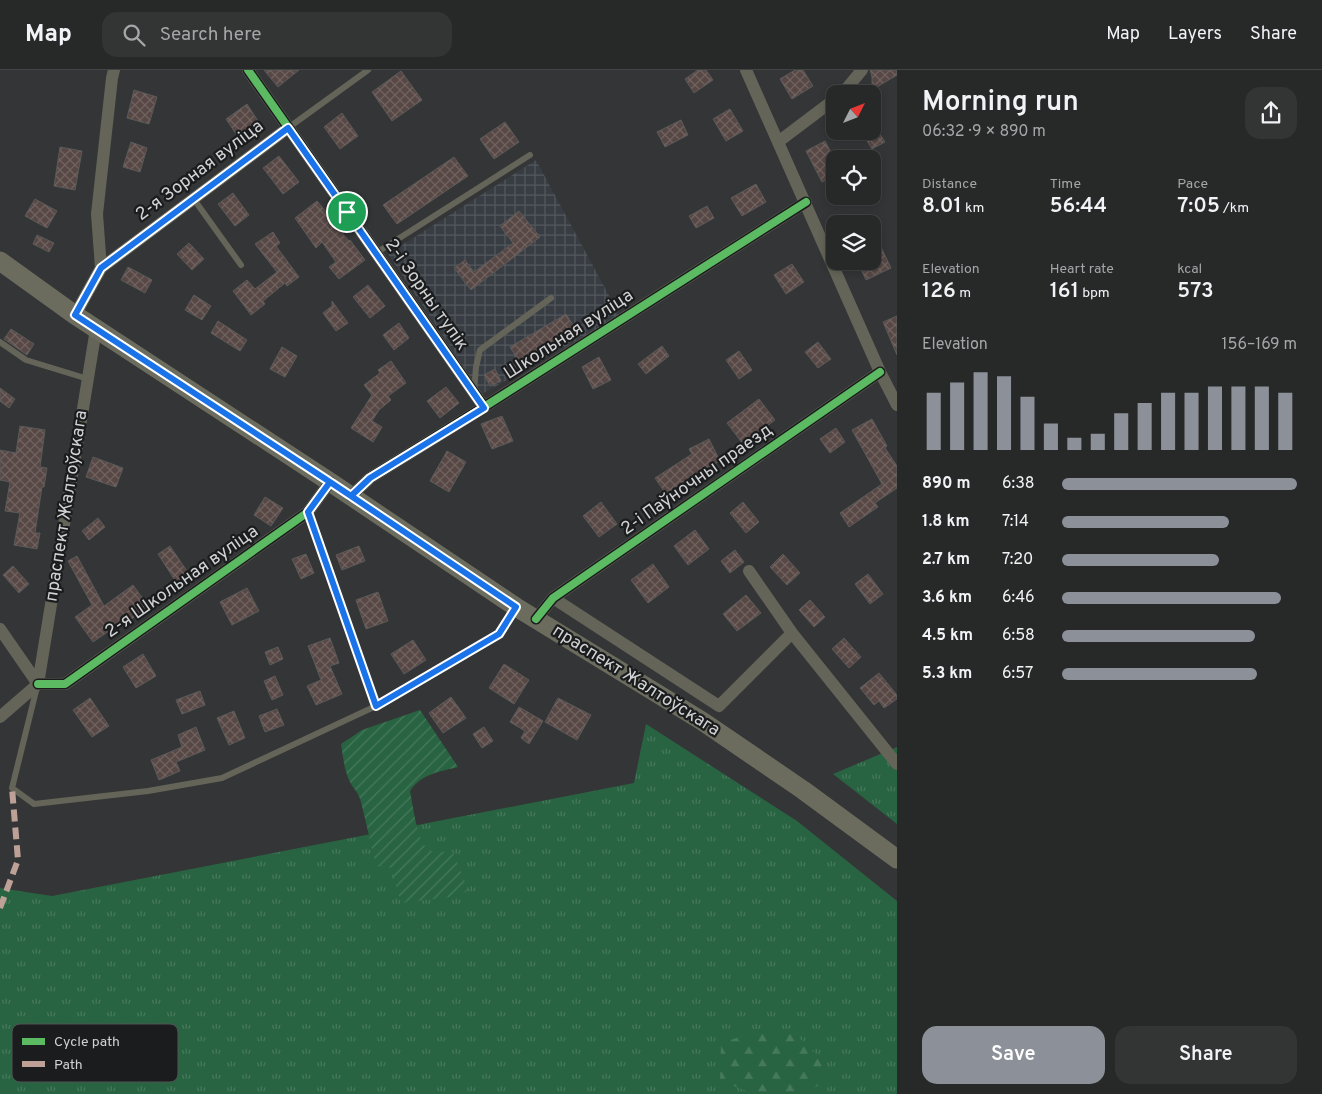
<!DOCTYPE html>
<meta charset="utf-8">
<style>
:root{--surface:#272828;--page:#333434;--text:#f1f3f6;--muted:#a4a6a8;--line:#434445;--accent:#8c9099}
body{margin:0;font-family:Overpass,sans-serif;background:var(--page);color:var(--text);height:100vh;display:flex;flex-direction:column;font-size:19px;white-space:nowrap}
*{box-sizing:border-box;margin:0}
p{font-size:16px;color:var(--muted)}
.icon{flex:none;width:28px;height:28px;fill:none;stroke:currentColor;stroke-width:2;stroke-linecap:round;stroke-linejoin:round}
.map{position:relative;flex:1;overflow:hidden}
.panel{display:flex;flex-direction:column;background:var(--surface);width:425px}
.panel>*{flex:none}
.needle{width:32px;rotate:48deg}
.controls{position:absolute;left:826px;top:15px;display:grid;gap:10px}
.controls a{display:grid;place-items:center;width:55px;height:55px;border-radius:10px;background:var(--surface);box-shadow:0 2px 8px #0003,0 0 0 1px var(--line);font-size:25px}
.pin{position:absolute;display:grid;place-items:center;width:42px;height:42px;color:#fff;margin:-21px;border:2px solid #fff;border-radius:50%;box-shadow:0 1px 5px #0007}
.round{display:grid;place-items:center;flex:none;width:52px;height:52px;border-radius:15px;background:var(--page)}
.head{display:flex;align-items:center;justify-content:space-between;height:85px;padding:0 25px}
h1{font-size:28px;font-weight:600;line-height:38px}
.metrics{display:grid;grid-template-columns:repeat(3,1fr);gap:8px;height:85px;padding:5px 25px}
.metrics div{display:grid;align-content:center}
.metrics b{font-size:21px;font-weight:600}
.metrics small{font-size:14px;font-weight:400}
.metrics p{font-size:14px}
.chart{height:140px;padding:10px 25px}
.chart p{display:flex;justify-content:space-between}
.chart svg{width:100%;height:90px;margin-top:5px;stroke:var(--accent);stroke-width:6}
.action{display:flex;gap:10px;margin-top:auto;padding:10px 25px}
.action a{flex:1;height:58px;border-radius:15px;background:var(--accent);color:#fff;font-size:20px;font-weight:600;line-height:58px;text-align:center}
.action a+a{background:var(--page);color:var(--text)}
ul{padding:0 25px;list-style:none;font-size:16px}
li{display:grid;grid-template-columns:80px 60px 1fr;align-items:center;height:38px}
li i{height:12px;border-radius:6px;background:var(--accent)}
header{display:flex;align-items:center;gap:30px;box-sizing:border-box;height:70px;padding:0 25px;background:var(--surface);border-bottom:1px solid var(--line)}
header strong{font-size:24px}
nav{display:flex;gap:28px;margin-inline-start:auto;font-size:18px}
.search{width:350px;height:45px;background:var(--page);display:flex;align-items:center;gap:12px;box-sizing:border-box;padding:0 18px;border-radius:15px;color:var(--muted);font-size:19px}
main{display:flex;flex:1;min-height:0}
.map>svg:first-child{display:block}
.industrial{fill:url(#industrial-grid)}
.grass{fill:url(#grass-tufts)}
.forest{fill:url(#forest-firs)}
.garden{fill:url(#garden-furrows)}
.building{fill:url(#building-cross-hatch);stroke:#5a5a5a}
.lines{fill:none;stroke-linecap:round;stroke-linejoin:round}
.lane{stroke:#646458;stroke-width:6}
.street{stroke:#646458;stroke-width:12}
.primary{stroke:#6c6c5e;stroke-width:19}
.quiet{stroke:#bda197;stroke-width:6;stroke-dasharray:12 6;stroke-linecap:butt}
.cycleway-casing{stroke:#1b1c1d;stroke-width:11}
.cycleway{stroke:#5cba63;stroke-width:8}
.route-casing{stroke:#fff;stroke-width:10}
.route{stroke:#1a73e8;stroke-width:6}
.labels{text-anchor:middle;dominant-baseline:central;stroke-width:4.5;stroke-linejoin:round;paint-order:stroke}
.street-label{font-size:18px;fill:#d1d2d4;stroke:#1b1c1d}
.key{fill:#1b1c1d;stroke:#525354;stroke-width:1}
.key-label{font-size:14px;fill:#d1d2d4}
</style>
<header>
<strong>Map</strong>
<div class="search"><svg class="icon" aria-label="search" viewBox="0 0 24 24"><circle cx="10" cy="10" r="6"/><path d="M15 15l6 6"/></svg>Search here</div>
<nav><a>Map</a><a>Layers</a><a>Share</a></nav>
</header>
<main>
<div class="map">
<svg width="897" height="1024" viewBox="0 0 897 1024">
<defs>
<pattern id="industrial-grid" width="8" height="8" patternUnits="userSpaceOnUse" patternTransform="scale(1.25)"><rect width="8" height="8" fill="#373d43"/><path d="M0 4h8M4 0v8" fill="none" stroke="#53585d"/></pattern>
<pattern id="grass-tufts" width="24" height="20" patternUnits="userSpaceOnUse" patternTransform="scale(1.25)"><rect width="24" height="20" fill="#286442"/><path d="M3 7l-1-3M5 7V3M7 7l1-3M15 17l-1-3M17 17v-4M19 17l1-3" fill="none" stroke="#46795c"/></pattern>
<pattern id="forest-firs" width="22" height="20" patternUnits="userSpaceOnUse" patternTransform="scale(1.25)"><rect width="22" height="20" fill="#286442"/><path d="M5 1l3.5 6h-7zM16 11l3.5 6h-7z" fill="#46795c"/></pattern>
<pattern id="garden-furrows" width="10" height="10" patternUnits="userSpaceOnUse" patternTransform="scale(1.25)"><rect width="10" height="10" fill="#286442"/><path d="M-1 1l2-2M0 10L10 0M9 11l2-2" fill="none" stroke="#46795c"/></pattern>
<pattern id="building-cross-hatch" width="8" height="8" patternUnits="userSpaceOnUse" patternTransform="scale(1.25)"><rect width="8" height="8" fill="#584845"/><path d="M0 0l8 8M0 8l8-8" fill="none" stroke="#6f625f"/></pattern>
</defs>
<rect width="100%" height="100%" fill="#343536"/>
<path class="industrial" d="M536,90l84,156 -138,78 -94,-140z"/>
<path class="grass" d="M646,654l151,97 100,80v193h-897v-206l52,8 582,-113z
M897,677v77l-64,-50z"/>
<path class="forest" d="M756,962l38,1 29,28 2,19 -18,14h-52l-35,-13 1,-38z"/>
<path class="garden" d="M420,640l38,57c-19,5 -37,7 -48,24 3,14 7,52 19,59 6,3 17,1 24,2l15,38 -9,6 -58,7 -10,-35 -15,-3 -15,-63c-3,-11 -8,-13 -12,-22 -5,-11 -6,-24 -8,-36l21,-14z"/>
<path class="building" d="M264,0h35l-21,17z
M698,0h8l7,10 -19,13 -9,-14z
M795,0h8l10,16 -21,13 -12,-20z
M870,0h27v5l-25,15v-13z
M401,1l21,29 -30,21 -20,-29z
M134,20l23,7 -8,27 -22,-6z
M247,34l11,17 -8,5 5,8 -13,9 -16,-24z
M730,39l13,22 -17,10 -13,-22z
M342,43l16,23 -18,13 -16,-22z
M681,50l7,15 -23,12 -8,-15z
M505,52l14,20 -25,17 -14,-20z
M861,61h17l7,11 -13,7z
M825,71l10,19v15l-13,7 -16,-31z
M131,72l16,6 -7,24 -17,-5z
M60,77l22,4 -7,39 -21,-4z
M279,86l20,26 -16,12 -20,-26z
M454,87l14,19 -71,48 -14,-19z
M756,114l10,18 -24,14 -11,-18z
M233,123l16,22 -14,11 -17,-22z
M35,129l22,12 -10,17 -22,-12z
M317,131l10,12 -1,2 23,26 1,-1 15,20 -26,19 -10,-12 7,-5 -14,-20 -6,6 -21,-30z
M707,136l7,12 -18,10 -7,-12z
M519,141l21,26 -69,53 -17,-22 11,-8 9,12 39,-29 -13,-17z
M273,162l7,11 -4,3 23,31 -12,9 -2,-3 -22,18 2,3 -14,11 -18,-24 14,-11 8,9 22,-17 -22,-28z
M37,165l17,8 -5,9 -16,-8z
M189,173l15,16 -12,11 -15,-16z
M881,177l10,21 -25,12 -9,-19h15v-11z
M792,194l12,18 -18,12 -12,-19z
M128,197l24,13 -7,13 -24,-13z
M368,215l17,21 -15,12 -17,-21z
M194,225l17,11 -9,14 -17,-10z
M332,231l16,22 -12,8 -13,-18 9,-7z
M566,244l14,22 -57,32 -13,-21z
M897,246v39l-14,-33z
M218,251l29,19 -7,11 -29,-18z
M399,253l10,15 -15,12 -11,-15z
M11,259l23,15 -7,11 -23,-16z
M818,272l13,17 -13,9 -13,-16z
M662,276l7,10 -23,18 -8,-10z
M282,277l15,9 -12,21 -15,-8z
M739,281l13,19 -13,9 -13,-19z
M599,287l12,23 -18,9 -11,-22z
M391,291l15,22 -18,13 3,4 -12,10 -7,11 10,6 -9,15 -22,-14 21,-33 -8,-10 16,-12 -2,-3z
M495,299l6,12 -11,5 -6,-11z
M446,317l13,16 -19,15 -13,-17z
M0,318l15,11 -6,9 -9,-7z
M759,329l16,21 -32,24 -16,-21z
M502,346l11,25 -21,8 -11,-25z
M872,349l15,27 -2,2 12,18v22l-22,15 3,4 -29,20 -9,-14 42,-29 -30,-54z
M20,356l25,4 -5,37 7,1 -3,19h-2l-7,46h5l-3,16 -23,-4 6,-32 -15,-2 5,-29 -10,-2v-30l16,3z
M836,358l9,14 -15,11 -10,-14z
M709,369l11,22 -33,17v1l-21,15 -11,-16 37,-24 -3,-5z
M447,381l19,11 -17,30 -19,-11z
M93,387l30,11 -7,19 -30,-10z
M265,427l18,11 -12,18 -17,-11z
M601,432l16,22 -18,13 -16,-21z
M743,432l16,20 -13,11 -16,-20z
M98,448l7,9 -16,13 -7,-9z
M695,460l14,19 -21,16 -14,-19z
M170,476l21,31 -13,8 -20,-31z
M359,476l6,15 -23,9 -6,-15z
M735,480l9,12 -14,11 -9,-12z
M306,484l8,19 -13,6 -9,-20z
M783,484l17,19 -13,12 -17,-18z
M77,486l27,50 29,-21 16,22 -19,13 -2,-2 -35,24 -18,-25 17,-12 -24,-44z
M653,494l16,23 -21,16 -17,-23z
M13,496l16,18 -10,9 -16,-18z
M868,504l15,20 -13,10 -15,-20z
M247,518l12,23 -27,14 -12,-23z
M378,522l10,29 -22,8 -10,-29z
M746,525l15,18 -24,18 -14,-17z
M810,530l15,17 -11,10 -15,-17z
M330,568l9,25 -9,3 12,28 -26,11 -9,-19 14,-6 -13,-34z
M844,568l17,19 -12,11 -17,-19z
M413,570l13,20 -22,14 -13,-20z
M278,577l5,12 -13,6 -5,-13z
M143,584l13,22 -20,12 -13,-21z
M504,594l25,16 -15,24 -25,-16z
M879,603l18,22v4l-13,9 -5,-7 -5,4 -14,-17z
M275,606l8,19 -11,5 -8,-19z
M200,621l5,14 -23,9 -6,-14z
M451,627l15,21 -23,15 -14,-20z
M90,628l19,28 -17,11 -19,-27z
M558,628l33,17 -14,25 -32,-18z
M519,637l24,14 -14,23 -8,-6 4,-7 -15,-9z
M277,639l7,16 -19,7 -6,-16z
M234,641l11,27 -16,7 -12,-27z
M196,657l9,23 -29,12 4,9 -21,9 -8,-20 31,-13 -4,-12z
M484,657l9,14 -11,7 -9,-14z"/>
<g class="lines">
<path class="lane" d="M288,58l80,-58
M193,128l48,67
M376,183l154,-98
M0,272l26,18 62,19
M474,322l2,-25 4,-17 71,-52
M308,442l68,194
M37,617l-25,101 22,16 114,-13 74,-13 154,-72 123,-72 16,-24"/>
<path class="street" d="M248,0l236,337
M746,0l134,302 17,33
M842,24l20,-24
M778,72l57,-43
M101,198l187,-140
M75,245l26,-47 -4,-54 15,-136 2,-8
M351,426l19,-18 114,-71 322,-205
M749,501l43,62 105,131
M553,528l166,108 73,-73
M536,549l17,-21 327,-226
M0,559l38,55
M38,614h27l243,-172 22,-30
M38,614l58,-355
M0,647l38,-33"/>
<path class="primary" d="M0,191l75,54 255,167 186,125 186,114 101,69 94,69"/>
<path class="quiet" d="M0,838l18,-48 -6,-72"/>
<defs>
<path id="cycleway" d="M248,0l236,337
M351,426l19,-18 114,-71 322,-205
M536,549l17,-21 327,-226
M38,614h27l243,-172 22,-30"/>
</defs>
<use href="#cycleway" class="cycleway-casing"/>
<use href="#cycleway" class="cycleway"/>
</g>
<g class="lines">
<defs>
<path id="route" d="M347,142l-59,-84 -187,140 -26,47 255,167 21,14 165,111 -17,27 -123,72 -68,-194 22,-30 21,14 19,-18 114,-70 -137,-196"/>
</defs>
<use href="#route" class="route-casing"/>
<use href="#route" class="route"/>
</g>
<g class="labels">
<g class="street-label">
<text transform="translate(200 101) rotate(-37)">2-я Зорная вуліца</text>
<text transform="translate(426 225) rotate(55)">2-і Зорны тупік</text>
<text transform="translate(569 265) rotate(-33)">Школьная вуліца</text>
<text transform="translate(697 410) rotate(-35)">2-і Паўночны праезд</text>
<text transform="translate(67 436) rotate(-81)">праспект Жалтоўскага</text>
<text transform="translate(182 512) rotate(-35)">2-я Школьная вуліца</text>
<text transform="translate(636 611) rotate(32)">праспект Жалтоўскага</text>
</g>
</g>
<rect x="12" y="954" width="166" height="58" rx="8" class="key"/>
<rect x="22" y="968" width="23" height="7" fill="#5cba63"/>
<rect x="22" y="991" width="23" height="6" fill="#bda197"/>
<g class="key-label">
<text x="54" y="976">Cycle path</text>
<text x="54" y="999">Path</text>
</g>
</svg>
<div class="controls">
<a><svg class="needle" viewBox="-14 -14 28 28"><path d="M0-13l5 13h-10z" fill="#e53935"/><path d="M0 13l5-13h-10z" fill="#a4a6a8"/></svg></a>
<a><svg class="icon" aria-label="locate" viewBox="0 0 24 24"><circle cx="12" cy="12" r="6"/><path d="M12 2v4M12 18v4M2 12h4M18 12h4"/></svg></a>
<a><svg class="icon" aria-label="layers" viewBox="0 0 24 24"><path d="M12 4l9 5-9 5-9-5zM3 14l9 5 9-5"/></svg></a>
</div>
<div class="pin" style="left:347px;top:142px;background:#1e9e55"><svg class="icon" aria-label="arrive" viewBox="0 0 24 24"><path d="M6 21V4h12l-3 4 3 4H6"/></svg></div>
</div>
<section class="panel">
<div class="head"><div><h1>Morning run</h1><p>06:32 · 9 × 890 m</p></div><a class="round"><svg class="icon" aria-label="share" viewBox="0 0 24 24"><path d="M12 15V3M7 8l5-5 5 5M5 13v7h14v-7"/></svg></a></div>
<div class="metrics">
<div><p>Distance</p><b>8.01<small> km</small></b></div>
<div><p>Time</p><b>56:44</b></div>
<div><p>Pace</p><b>7:05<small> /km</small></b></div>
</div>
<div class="metrics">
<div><p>Elevation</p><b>126<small> m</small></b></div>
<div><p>Heart rate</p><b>161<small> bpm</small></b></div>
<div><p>kcal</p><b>573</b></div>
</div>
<div class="chart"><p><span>Elevation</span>156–169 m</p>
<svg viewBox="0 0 160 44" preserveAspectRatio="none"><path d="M5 44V16M15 44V11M25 44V6M35 44V8M45 44V18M55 44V31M65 44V38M75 44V36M85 44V26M95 44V21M105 44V16M115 44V16M125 44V13M135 44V13M145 44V13M155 44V16"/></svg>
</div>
<ul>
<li><b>890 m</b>6:38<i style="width:100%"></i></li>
<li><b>1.8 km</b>7:14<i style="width:71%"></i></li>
<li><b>2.7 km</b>7:20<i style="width:67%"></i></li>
<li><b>3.6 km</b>6:46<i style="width:93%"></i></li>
<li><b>4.5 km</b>6:58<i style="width:82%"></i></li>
<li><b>5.3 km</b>6:57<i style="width:83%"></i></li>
</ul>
<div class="action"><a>Save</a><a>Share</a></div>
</section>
</main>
